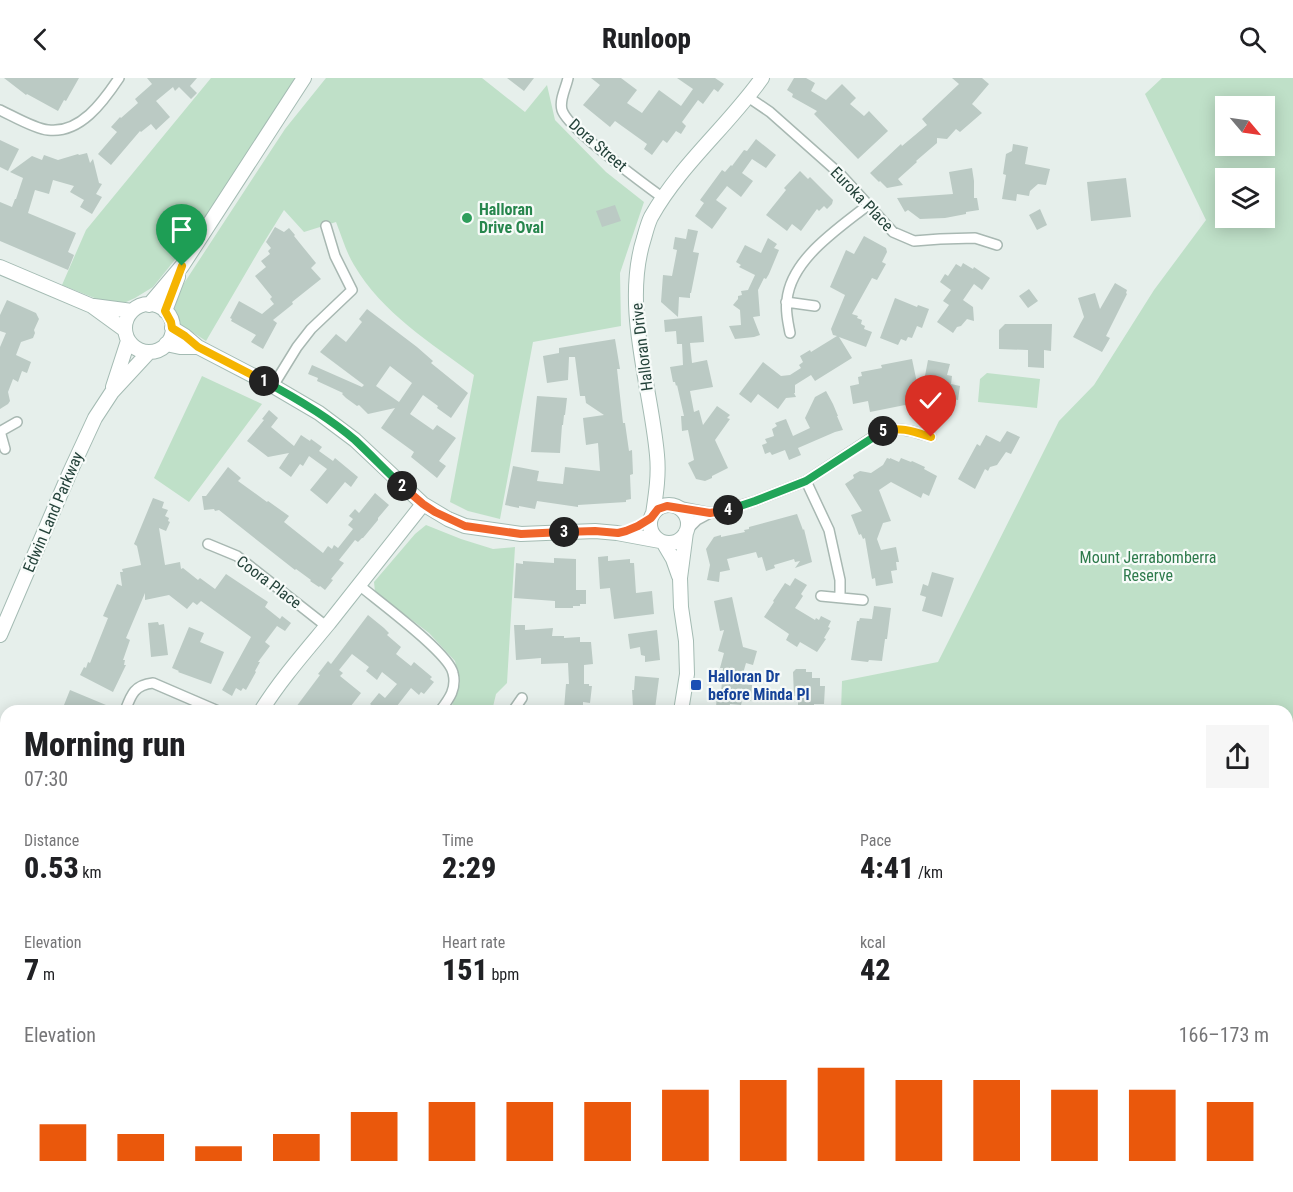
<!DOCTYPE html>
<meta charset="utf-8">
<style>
:root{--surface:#fff;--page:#f6f6f6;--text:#202124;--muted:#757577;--accent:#ea580c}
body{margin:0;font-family:"Roboto Condensed",sans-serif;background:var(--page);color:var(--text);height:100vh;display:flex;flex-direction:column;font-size:22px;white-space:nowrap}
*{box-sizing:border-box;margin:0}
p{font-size:20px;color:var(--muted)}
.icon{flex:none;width:33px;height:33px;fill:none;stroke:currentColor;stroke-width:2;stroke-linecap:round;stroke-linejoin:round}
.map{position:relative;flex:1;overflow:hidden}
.sheet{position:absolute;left:0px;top:627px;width:1293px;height:488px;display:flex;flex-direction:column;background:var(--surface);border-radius:18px 18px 0 0;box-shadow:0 3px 15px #0003}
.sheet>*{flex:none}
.needle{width:39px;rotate:119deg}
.buttons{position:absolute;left:1215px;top:18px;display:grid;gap:12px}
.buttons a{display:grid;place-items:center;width:60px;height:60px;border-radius:0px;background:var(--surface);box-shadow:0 3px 15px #0003;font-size:30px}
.pin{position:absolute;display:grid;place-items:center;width:51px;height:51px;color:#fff;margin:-62px -26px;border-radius:50% 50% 50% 0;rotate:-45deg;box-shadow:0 0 6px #0007}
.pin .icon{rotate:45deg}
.km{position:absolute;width:30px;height:30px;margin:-15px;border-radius:50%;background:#222;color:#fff;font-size:16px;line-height:30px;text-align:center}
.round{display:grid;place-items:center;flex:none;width:63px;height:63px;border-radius:0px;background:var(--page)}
.headline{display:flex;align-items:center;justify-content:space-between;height:102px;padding:0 24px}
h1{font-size:33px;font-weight:800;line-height:45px}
.stats{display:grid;grid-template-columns:repeat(3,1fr);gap:9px;height:102px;padding:6px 24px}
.stats div{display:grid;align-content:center}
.stats b{font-size:30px;font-weight:800}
.stats small{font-size:16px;font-weight:400}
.stats p{font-size:16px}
.chart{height:168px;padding:12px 24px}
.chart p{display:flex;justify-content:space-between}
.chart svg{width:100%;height:108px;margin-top:6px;stroke:var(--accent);stroke-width:6}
header{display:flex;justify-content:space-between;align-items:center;height:78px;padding:0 24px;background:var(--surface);font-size:27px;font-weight:800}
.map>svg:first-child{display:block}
.green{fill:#bfe0c8;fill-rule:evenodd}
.building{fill:#bbcac4;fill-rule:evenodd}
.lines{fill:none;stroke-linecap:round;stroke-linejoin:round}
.street-casing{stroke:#a8b8b2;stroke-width:12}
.secondary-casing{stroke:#a4bbb3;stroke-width:16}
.street{stroke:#fff;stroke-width:9}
.secondary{stroke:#fff;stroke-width:14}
.split-1-casing{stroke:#fff;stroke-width:12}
.split-2-casing{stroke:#fff;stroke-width:12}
.split-3-casing{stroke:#fff;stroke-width:12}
.split-4-casing{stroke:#fff;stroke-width:12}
.split-5-casing{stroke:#fff;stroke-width:12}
.split-6-casing{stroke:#fff;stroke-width:12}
.split-1{stroke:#f5b400;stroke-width:8}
.split-2{stroke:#22a559;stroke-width:8}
.split-3{stroke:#f0652b;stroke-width:8}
.split-4{stroke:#f0652b;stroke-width:8}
.split-5{stroke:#22a559;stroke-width:8}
.split-6{stroke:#f5b400;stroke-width:8}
.leisure-dot{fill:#2e9e5b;stroke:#f7fbf9;stroke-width:2}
.transit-dot{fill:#1a4fb4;stroke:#f7fbf9;stroke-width:2}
.labels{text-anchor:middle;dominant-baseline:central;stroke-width:4.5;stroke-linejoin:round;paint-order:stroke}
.street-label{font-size:16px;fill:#24423a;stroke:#f7fbf9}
.leisure-label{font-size:16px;font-weight:bold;fill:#27864d;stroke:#f7fbf9;text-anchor:start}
.park-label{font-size:16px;fill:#2d7a4b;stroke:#f7fbf9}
.transit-label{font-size:16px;font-weight:bold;fill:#164399;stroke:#f7fbf9;text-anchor:start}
</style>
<header><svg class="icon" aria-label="back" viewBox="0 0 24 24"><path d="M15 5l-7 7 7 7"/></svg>Runloop<svg class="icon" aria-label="search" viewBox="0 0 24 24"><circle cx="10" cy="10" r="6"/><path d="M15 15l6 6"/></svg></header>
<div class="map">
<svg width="1293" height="1114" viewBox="0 0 1293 1114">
<rect width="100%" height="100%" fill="#e6efeb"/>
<path class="green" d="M211,0h87l-112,168 -33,41 -18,11 -11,5h-17l-45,-18 24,-55z
M326,0h156l43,34 22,-27 8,35 51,52 38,30 -24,71 1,53 -88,16 -33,177 -32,-8 -18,-9 24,-127c-43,-32 -92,-62 -120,-110 -8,-13 -12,-28 -18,-43l-32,10 -20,-22 -23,37 -55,94 -34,-22 3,-22 110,-168z
M1162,0h131v1114h-465l2,-6h457v-475h-446l1,-30 96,-19 121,-241 35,-36 60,-95 52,-70 -61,-126zM1226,28h38v40h-38zM1226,100h38v40h-38z
M987,295l53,6 -3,29 -59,-6 2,-23z
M202,298l60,28 -73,98 -35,-24z
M426,447l35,14 32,10 22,-2 -8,136 -11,11 -4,17h-42l10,-28 -5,-22 -26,-28 -54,-41 -1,-10 41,-48z
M309,1109h82l1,5h-84z"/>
<path class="building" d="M4,0h75l-13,23 -2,-1 -6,11 -31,-17 -1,1z
M147,0h50l-7,8 7,7 -6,6 -12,-12 -4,4 -2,-4 -17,14 14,16 -14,13 -5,-6 -10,8 -1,-1 -29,34 -13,-11 19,-22 -6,-5 9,-10 1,1 17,-15 -3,-4 17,-15z
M507,0h27l-10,13z
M591,0h30l16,12 -10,13 15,10 17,-23 22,16 12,-17 -16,-11h38l9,6 -6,8 -4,-3 -11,15 -5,-4 -16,22 4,4 -5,8 -5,-3 -9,12 -4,-3 -11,15 -8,-6 3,-5 -32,-23 -5,6 -27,-22 17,-20z
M794,0h12l9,5 -4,8 15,9 16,-16 14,14 -6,6 14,12 5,-5 19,20 -30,28 -44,-45 3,-3 -25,-14 1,-3 -6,-4z
M952,0h30l7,6 -17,20 10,9 -22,19 -4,-3 -9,10 -10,-1v5l-21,18 1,1 -19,17 5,6 -16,3 -7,-7 -1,1 -9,-9 31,-29 1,2 25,-21 -5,-6 37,-35z
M756,61l20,16 -10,13 -14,-9 -10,14 11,8 -12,16 -14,-11 -11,14 11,8 -15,21 -17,-13 9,-13 -4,-3 22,-30 3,2 6,-7 1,1 12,-16 3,1z
M0,62l19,9 -11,22 -8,-4z
M1013,66l15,3 -3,17 25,5 -4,16 -8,-1 -8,7 -1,5 -12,-2 -1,7 -14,-2 4,-24 -3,-1 3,-20 6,-3z
M87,75l3,10 3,-4 6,24 3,1 -6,10 6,3 -10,17 -12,-7 4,-7 -14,-8 4,-6 -21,-6 -4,14 -14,-4 -7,23 48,20 -8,19 6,3 -6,15 -68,-29v-39l12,5 3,-8h1l7,-21 -13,-6 22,-16 10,4 2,-5 14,5 20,-6 1,1z
M972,90l2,13v17h3l2,12 -13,2v2l-21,4 -25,1 -12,-9 -3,2 -8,-14 56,-4 -4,-22z
M800,93l8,8 2,-2 23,23 -1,4 -5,5 -3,-3 -5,5 -2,-2 -16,22 -9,-7 -5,7 -21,-16 20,-25 -2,-2z
M1126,100l5,39 -40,4 -4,-39z
M615,127l6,16 -19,6 -6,-16z
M1040,131l7,16 -10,5 -8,-15z
M275,149l9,5 5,-4 6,7 -1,1 22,27 -5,5 10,11 -29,23 1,2 -20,16 4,3 -14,26 -12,-7 5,-7 -25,-14 1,-2 -2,-1 9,-17 23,13 12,-10 -4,-5 2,-2 -17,-21 11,-9 -5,-6 9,-7 -2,-3 3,-3 -5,-6z
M688,151l10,2 -5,21 6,1 -8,40h-1v5l-11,-1 -1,20 -17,-15 2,-27 9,1 5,-26 -4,-1 2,-12 11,2z
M864,158l22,12 1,4 -5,10 4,2 -9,16 -5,-2 -20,36 6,2 -1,2 5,2 -1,4 4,2 -1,3 8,3 -6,15 -27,-10 13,21 -37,23 -4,-6 -16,10v8h-1l2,4 -10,1 -8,11 -20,-15 -7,9 -12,-9 24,-32 18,14 9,-1 11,-7 -2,-3 4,-3 -3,-6 10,-6 1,2 26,-16 -4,-1 -2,-6 14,-34 -15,-8 16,-37 8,4z
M768,160l9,6 -3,4 5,2 -10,24 -3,5 -2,-1 -6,12 2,26 -7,1 7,18 -6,2 -19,2 -6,-13 12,-1 -1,-15 -7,-5 5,-6v-3l4,-1 -1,-4 7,-1 7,-15 -16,-8 2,-2 -5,-3 9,-17 16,8z
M963,185l10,6 1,-2 16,11 -8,12 -8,-6 -11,16 10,7 1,14 -7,-2 -6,7 -4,1 -4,6 -16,-11 12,-17 -6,-4 8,-11 -11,-8 5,-8 3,2 8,-12 5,3z
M1115,205l12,7 -1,3 1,1 -21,42 4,2 -8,14 -29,-15 11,-20 -6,-19 17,-5 5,16z
M1029,211l9,12 -10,7 -9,-12z
M895,220l22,9 1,-2 11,4 -7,19 -5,-2 -5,12 -4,-1 -2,4 -5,-2 -3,6 -18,-7z
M7,222l29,13 3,6 -5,11 1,3 -2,5 -12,4 -5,13 15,7 -4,11 -5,-2 -4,11 -5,-3 -5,13 2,9 -2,3 -8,5v-62l6,-14 -6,-2v-16z
M367,231l50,38 16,14 -2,2 37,30 -17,25 -14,-10 1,-2 -15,-11 -13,19 23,16 4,-5 19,13 -17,23 7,5 -9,12 -26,-21 3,-5 -33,-24 14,-20 -27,6 -9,-9 -2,1 -11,-8 -4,-4 1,-1 -26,-12 1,-3 -10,-4 4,-9 50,22 2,-2 -44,-33 16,-18 10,8 16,-20 -3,-3zM390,288l22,17 -13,19 -23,-16z
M702,238l2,26 -14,1 2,20 15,-3 6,27 -23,4 4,21 5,-2 4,15 14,-19 13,9 -3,3 3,1 -15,21 13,28 -16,8v2l-7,3 -9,-2 -8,-16 6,-3 -6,-30 -6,1 -1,-15h3l-7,-31 -1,1 -1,-4h-2l-3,-15 13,-2 -1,-21h-5l-1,-13 -11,1 -1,-12z
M1005,246h47l-1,27 -7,-1v18l-16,-1v-17l-29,-1v-19z
M615,261l5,30h-3l6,54h2l4,28 3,-1 1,24 -3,1 1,24 -5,1v2l-48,3v2l-41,-6 -2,8 -16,-3v2l-14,-3 8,-39 26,5 -2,10 26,3 2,-17 35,4 -2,-28 -12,2 -3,-27 21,-3 -18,-12 -1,-7h-5l-5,-39h-6l-1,23 -21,3 -4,-27 16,-3v-5z
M912,281l8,38 -7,-2 2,8 -45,9 -2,-11 -15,3 -3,-18 9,-2 -1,-7 4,-1 -1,-4 21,-4 -1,-3z
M928,282l22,4 -3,11 5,1 -1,8 9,2 -2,14 -6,-1 -1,2 -16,-3v1l-14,-2z
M826,313l7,13 5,12h-1l6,14 -8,2 -37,16 3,7 -12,5 -4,-10 -13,5 -2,-3 -5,2 -3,-9 5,-2 -2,-4 9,-3 -2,-7 5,-3 -2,-3 11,-4 7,17 17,-8 -5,-10 10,-21z
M537,318l30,2 -2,17h-1l-1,10h-1l-2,28 -29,-1z
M269,332l9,8 -7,9 23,19 7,-11 9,6 1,-2 11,8 -3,4 14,10 2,-3 23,19 -7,10 -6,-5 -18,22 -17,-14 17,-21 -18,-13 -6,10 -3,-2 -9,13 -12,-9 10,-15 -21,4 -21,-16 17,-21 -2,-1z
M1007,353l13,6 -9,17 -5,-2 -9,13 -7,2 -2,4 -3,-2 -10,20 -17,-10 19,-35 3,2 6,-11 14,7z
M887,380l3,1v-1l9,4 2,-4 10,4 1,-1 13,6 -1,2 13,7 -8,20 -6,-3 -2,5 -30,-16 -12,8 12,31 -8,2 -6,16 4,11 15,-3 3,15h-3l1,8 -6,1 2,12 -17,3 -1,-8 -3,1 -7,-41 -2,1 -2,-5 -2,1 -8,-20 11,-4 -17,-27 9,-6 -1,-3 7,-4 11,2 12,-8z
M228,389l13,11 -3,3 29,21 1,-1 21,15 -5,6 39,31 5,-7 4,3 2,-4 4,3 15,-19 -5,-4 5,-6 -4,-3 6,-7 4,4 16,-20 14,12 -11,13v2l-15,18h-1l-4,4 -3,-2 -16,20 5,3 -13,16 2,1 -8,10 -5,-4 -1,1 -9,-6 1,-1 -15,-11 -1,1 -76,-60 -4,1 -1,-2 -10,1 -2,-14h4z
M153,420l11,4 -2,6 6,2 -3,6 4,2 -1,3 2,1 -4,9 -7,-3 6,37 15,-3 1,7 2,-1 15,12 2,-2 15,11 11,-15 42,28 -3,5 15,12 2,-3 9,7 -6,8 -8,-5 -12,16 5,4 -12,16h2l-5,9 1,1 -10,18 -3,-2 -2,3 -5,-3 -4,8 -10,-6 29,-53 -50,-36 -4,4 -4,-3 -6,7 -18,-14 -24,5v-7l-19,45 4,2 -7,20h2l-1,5h2l-13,27 -33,-17 4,-8 2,1 2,-6 2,1 18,-45 -5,-2 14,-32 5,2 -2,-14h3l-1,-3 19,-4 -4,-19 -3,-2z
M797,436l6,16 1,-1 8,33 -17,6 5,-7 -5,1 -1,-3 -20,6 1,3 -9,3 -4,-14 -4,1 -2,-6 -29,7 3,11 -10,2 -1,10 -12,-2 3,-15 -4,-16 8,-12 7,-2v2l24,-5 -1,-2 5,-1v-2z
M608,478v5l22,-2v4h4l2,30 16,-2 2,23 -40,5 -4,-31 -10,1 -2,-32z
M554,480l22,1v31h10v14h-6v2h-7v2h-18v-7l-41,-3 2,-35 7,1v-3l31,2z
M932,494l22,6 -12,39 -20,-6 4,-14 -6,-2 3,-11 5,2z
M795,500l12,7 -6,9 2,2 -8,12 20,12 1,-2 3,2 2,-4 10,5 -3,6 2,1 -6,10 2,1 -9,13 -17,-10 -3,5 -11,-7 3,-6 -25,-17 10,-15 -1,-1 12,-18 5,3z
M732,519l11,50 14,4 -4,14 -7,-2 -6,21 12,1 -1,16h-9l-1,4 -11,-1 -1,5 -13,-1 1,-15h4l2,-25h-3l4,-15 -6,-2 6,-21 -4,1 -6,-30z
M874,528l17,2 -4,31h-2l-3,22 -13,-1 -1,2 -17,-2 6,-39h2l1,-3 12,1z
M368,537l16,13 5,5 -2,2 14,12 -5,7 15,12 3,-4 18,15 -2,2 4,3 -10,12 -3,-2 -2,3 -8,-7 -18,23h-14l-9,-7 9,-11 6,5 12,-14 -15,-12 -5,8 -11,-9 3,-4 -17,-13 -13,16 4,3 -3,3 21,17 -14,18h-54l27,-36 -2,-1 10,-13 3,3z
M158,544l1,3 5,-1 4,31 -17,2 -3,-34z
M514,547h11v5l28,-2 -1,8h12v2l16,-1v5h11l2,22 -9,1v19h5v2h3l-2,17 -7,-1v9h-14v-1l-5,-1 2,-25h3l-1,-21 -27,1v-6l-25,2z
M189,549l15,6 -4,9 24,10 -13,32 -33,-12 1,-1 -7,-3z
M657,552l3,30 -15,2v-6l-4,-1 -1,-8 -10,2 -2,-15z
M796,591h10v3h6v6h8v8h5l-1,18h-10v3l-16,-1v-10h-4l-1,-24z
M635,598l24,2 -4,31 -22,-2 -1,-17h2z
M70,612l48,20v1h-39l-15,-6z"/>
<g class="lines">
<defs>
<path id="street" d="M568,0c-2,10 -9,22 -6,32 6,19 82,74 101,88
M748,19l22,15 71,63 52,57 21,9 26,-2 35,-1 22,7
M0,32c13,6 35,19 48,20 32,4 55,-28 71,-52
M786,224l29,4
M790,255c-2,-11 -5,-22 -3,-33 4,-41 51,-71 81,-95
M273,308l24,-39 14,-18 41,-39 -17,-34 -9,-30
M0,353l5,18
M1,353l16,-9
M806,403l23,49 11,50v17
M675,428l35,7 16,-3 29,-9 51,-20 70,-46c18,-11 36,-4 55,2
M687,452l10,-10 13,-7
M208,466l29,12 89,70
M359,507c19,16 90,68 94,88 4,16 -4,26 -13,38
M821,518l42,4
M125,633c6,-16 9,-26 28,-28l65,28
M513,633l9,-13
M0,951l6,-3
M182,1108l13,6"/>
<path id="secondary" d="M0,189l92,39 33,24
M125 250a24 24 0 1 1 48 0a24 24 0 1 1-48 0Z
M149,227l33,-39 122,-188
M94,228l38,5
M165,233l13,-34
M172,250l13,8 13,11 75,39 46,27 36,27 68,64 25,15 17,7 56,8 74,-3 22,2 43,8
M166,266l14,3h18
M113,309l15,-46
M650 446a19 19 0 1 1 38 0a19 19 0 1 1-38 0Z
M653,436c3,-20 6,-39 4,-59 -6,-69 -35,-148 -13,-217 2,-7 4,-15 7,-21 29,-52 77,-91 111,-139
M663,464l10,17 6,17
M0,557l70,-163 25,-54 17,-26 37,-40
M261,633c20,-32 44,-59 68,-88 31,-39 62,-79 94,-119
M681,633l6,-37 -1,-33 -5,-34 -1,-29 6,-46
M469,1108l1,6
M74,1114l3,-6"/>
</defs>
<use href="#street" class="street-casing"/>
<use href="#secondary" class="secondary-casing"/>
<use href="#street" class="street"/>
<use href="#secondary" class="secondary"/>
</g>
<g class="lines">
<defs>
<path id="split-1" d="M182,188l-17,45 6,11 1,6 13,8 13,11 66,34"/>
<path id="split-2" d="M264,303c32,17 63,35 91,59 16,15 31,31 47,46"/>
<path id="split-3" d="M402,408l21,18 12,8 30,14 56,8 43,-2"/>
<path id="split-4" d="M564,454l31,-1 23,2 8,-2 12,-5 13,-8 7,-9 9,-3 43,7 18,-3"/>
<path id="split-5" d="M728,432l27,-9 51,-20 77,-50"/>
<path id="split-6" d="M883,353c16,-5 32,1 48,6"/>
</defs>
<use href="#split-1" class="split-1-casing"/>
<use href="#split-2" class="split-2-casing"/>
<use href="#split-3" class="split-3-casing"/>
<use href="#split-4" class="split-4-casing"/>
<use href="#split-5" class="split-5-casing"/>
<use href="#split-6" class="split-6-casing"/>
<use href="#split-1" class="split-1"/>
<use href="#split-2" class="split-2"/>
<use href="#split-3" class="split-3"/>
<use href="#split-4" class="split-4"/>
<use href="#split-5" class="split-5"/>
<use href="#split-6" class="split-6"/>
</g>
<circle class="leisure-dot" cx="467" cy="140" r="6"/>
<rect class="transit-dot" x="690" y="601" width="12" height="12" rx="3"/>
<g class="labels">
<g class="street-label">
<text transform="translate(598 67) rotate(41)">Dora Street</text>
<text transform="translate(862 121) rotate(46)">Euroka Place</text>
<text transform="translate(642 269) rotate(-97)">Halloran Drive</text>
<text transform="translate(53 434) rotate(-67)">Edwin Land Parkway</text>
<text transform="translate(269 504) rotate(37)">Coora Place</text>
</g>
<g class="leisure-label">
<text x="479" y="131">Halloran<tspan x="479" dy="18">Drive Oval</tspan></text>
</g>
<g class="park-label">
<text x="1148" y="479">Mount Jerrabomberra<tspan x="1148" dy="18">Reserve</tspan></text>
</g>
<g class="transit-label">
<text x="708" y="598">Halloran Dr<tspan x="708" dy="18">before Minda Pl</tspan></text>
</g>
</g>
</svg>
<div class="buttons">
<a><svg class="needle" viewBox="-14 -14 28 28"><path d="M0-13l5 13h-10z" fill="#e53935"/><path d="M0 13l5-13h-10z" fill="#757577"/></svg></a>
<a><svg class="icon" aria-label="layers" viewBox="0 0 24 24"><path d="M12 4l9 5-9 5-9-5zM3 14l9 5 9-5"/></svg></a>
</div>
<div class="pin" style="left:182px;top:188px;background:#1e9e55"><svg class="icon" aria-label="arrive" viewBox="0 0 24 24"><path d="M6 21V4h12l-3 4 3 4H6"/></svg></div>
<div class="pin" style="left:931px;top:359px;background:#d93025"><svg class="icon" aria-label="check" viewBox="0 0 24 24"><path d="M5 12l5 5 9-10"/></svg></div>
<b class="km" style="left:264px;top:303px">1</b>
<b class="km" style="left:402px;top:408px">2</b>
<b class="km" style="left:564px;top:454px">3</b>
<b class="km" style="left:728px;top:432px">4</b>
<b class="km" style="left:883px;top:353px">5</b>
<section class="sheet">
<div class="headline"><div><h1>Morning run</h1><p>07:30</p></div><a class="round"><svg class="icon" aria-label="share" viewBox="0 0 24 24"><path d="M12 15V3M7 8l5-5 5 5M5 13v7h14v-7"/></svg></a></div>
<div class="stats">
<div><p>Distance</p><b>0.53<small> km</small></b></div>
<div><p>Time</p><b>2:29</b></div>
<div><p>Pace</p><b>4:41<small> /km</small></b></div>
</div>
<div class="stats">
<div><p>Elevation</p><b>7<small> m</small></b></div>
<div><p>Heart rate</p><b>151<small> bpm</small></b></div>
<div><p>kcal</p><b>42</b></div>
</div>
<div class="chart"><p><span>Elevation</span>166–173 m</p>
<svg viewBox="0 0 160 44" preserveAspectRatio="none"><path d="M5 44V29M15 44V33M25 44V38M35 44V33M45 44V24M55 44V20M65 44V20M75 44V20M85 44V15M95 44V11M105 44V6M115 44V11M125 44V11M135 44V15M145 44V15M155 44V20"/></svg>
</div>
</section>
</div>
